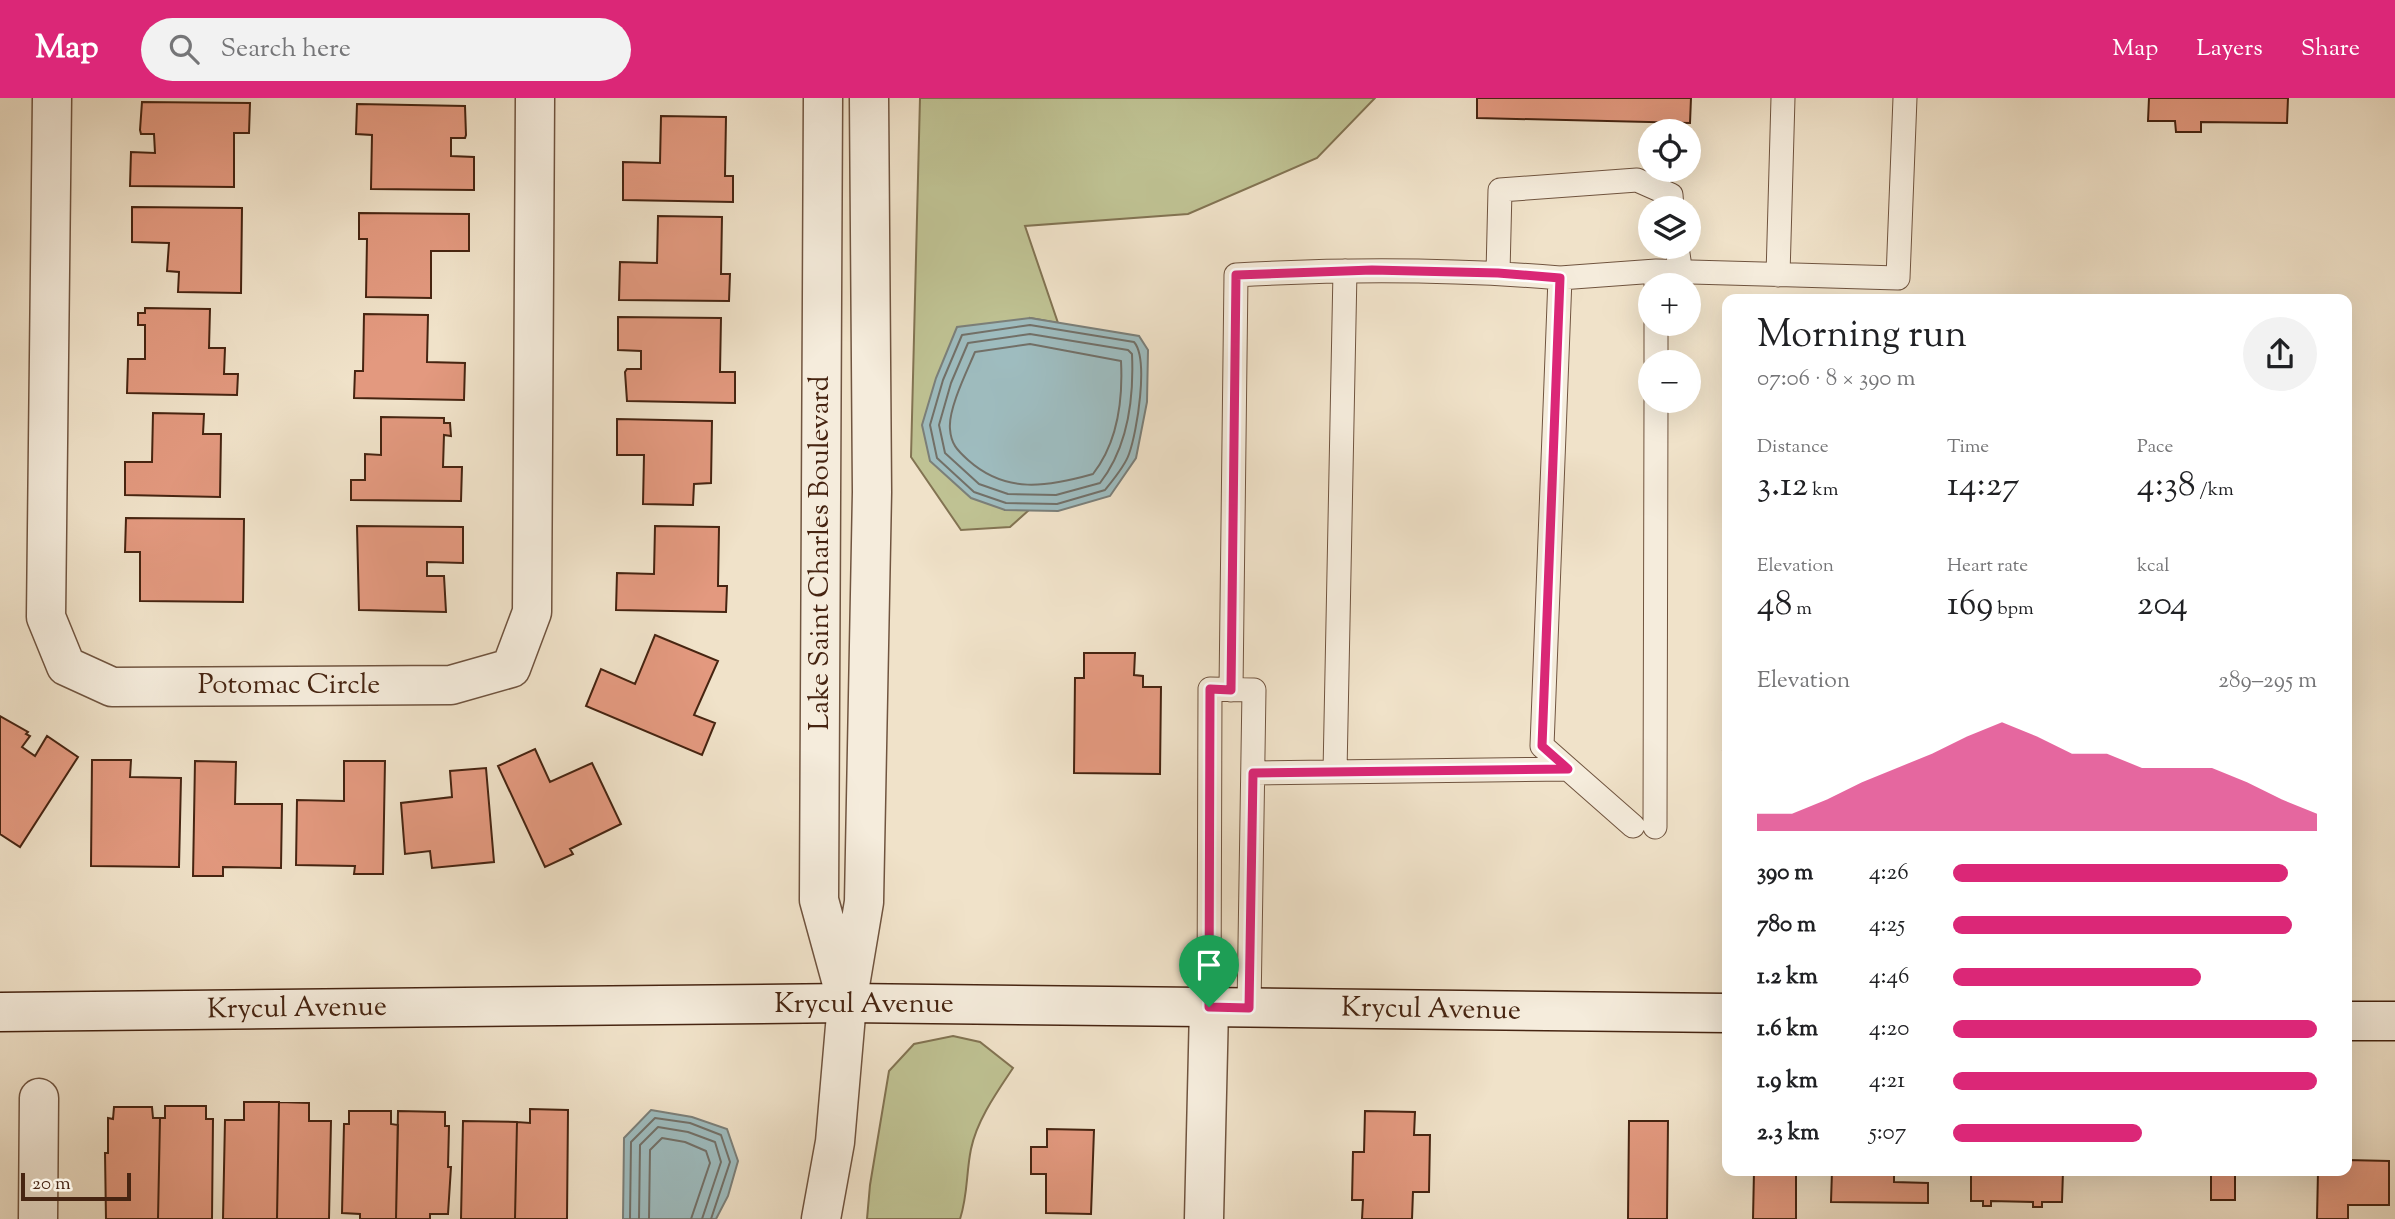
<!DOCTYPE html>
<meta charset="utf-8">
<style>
:root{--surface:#fff;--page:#f2f2f2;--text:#202124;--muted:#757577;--accent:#db2777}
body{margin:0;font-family:"Sorts Mill Goudy",serif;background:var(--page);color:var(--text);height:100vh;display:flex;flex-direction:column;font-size:26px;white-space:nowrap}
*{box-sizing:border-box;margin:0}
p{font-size:23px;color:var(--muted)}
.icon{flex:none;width:38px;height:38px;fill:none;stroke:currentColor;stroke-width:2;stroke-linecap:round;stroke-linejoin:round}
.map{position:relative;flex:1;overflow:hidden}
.sheet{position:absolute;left:1722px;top:196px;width:630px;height:882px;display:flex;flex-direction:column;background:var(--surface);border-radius:14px;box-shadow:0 7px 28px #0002}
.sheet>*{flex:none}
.fabs{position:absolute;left:1638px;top:21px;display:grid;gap:14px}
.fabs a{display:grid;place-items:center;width:63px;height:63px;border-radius:50%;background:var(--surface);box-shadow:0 7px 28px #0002;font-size:35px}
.scale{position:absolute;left:21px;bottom:18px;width:110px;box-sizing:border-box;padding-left:7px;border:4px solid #462411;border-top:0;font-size:19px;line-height:24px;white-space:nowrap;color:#462411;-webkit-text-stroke:5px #f5ecdc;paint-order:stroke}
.pin{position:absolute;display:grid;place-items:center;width:60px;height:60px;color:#fff;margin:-72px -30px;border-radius:50% 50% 50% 0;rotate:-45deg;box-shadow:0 0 7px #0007}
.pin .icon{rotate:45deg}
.round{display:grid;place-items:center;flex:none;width:74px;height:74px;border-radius:37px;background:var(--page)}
.headline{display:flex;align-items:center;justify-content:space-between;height:119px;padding:0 35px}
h1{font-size:38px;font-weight:600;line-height:52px}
.figures{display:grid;grid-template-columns:repeat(3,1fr);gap:10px;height:119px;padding:7px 35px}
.figures div{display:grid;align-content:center}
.figures b{font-size:35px;font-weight:600}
.figures small{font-size:19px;font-weight:400}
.figures p{font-size:19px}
.chart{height:196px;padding:14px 35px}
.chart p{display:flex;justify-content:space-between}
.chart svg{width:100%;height:126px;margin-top:7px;fill:var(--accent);opacity:.7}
ul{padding:0 35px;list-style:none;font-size:23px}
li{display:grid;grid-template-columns:112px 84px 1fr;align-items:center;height:52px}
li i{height:18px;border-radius:9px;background:var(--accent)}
header{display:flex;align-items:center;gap:42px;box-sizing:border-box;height:98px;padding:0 35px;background:var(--accent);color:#fff}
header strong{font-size:33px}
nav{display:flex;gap:38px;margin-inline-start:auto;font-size:24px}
.search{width:490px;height:63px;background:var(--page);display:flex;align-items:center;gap:18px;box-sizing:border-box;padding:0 24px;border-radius:38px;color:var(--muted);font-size:26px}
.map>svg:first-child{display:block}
.green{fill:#bfc293;stroke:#827352;stroke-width:2}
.water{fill:#9ebcbf;stroke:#7b7f79;stroke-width:2}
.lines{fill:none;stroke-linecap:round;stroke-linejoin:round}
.shore{stroke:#727068;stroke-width:2}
.building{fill:#e3997f;stroke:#462411;stroke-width:2}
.lane-casing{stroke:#70543f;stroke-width:25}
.street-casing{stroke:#70543f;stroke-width:41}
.secondary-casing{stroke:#462411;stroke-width:41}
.lane{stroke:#f5ecdc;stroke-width:23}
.street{stroke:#f5ecdc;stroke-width:38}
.secondary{stroke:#f5ecdc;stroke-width:38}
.route-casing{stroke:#fff;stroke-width:14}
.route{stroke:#db2777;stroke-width:9}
.labels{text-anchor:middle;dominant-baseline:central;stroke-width:5;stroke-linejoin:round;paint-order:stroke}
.street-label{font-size:28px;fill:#462411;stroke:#f5ecdc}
</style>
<header>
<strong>Map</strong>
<div class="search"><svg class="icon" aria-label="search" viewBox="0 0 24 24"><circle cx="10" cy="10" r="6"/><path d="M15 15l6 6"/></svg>Search here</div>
<nav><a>Map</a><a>Layers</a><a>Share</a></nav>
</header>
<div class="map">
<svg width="2395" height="1121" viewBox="0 0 2395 1121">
<rect width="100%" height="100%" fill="#f0e2c9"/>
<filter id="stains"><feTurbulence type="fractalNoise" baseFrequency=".00286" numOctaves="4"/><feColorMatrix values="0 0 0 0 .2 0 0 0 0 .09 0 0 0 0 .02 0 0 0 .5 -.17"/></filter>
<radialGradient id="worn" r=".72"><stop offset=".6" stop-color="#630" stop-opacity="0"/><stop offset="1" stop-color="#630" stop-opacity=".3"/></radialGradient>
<path class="green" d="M920,0h455l-58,60 -129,56 -163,12 33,97 -28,-5 -25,192h24l-19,17 -49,3 -50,-73z
M953,938l27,6 33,26c-16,24 -36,52 -42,81 -5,24 -3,46 -11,70h-93l3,-34 19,-114 25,-27z"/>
<path class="water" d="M1030,220l109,18 9,14 -1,52 -11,56 -26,38 -52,15 -53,-1 -34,-12 -41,-37 -8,-36 14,-47 21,-51z
M651,1012l41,7 35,12 11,32 -10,35 -12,23h-93l1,-81z"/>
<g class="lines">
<path class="shore" d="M1030,227l104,17c15,17 3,90 -5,112 -4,12 -16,26 -24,36l-48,14 -51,-1 -32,-11 -37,-34 -7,-33 13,-45 19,-45z
M1030,236l98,16 4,4c2,45 -4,93 -32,129l-44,12 -48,-1 -29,-10 -34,-31 -6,-28 12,-42 17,-40z
M1030,246l91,17c2,39 -3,81 -28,113 -46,13 -87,20 -125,-14 -11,-10 -17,-16 -18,-31 -2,-20 17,-58 25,-77z
M630,1121l1,-77 24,-24 35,5 31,12 9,27 -19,57
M639,1121l1,-74 18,-18 30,5 27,10 6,20 -19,57
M649,1121l1,-69 12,-12 23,4 21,9 4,12 -19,56"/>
</g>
<path class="building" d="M1477,0h214l-1,25 -213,-5z
M2149,0h139l-1,25 -86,-1v10h-25l-1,-11h-27z
M142,4l108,1 -1,30h-15v54l-104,-1 1,-34 24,1 -1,-19h-13l-1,-4z
M357,6l108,2 1,29 -1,3h-14v18l23,1v33l-103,-1 1,-54 -16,-1z
M661,18l65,1 -1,59h8v26l-110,-2v-38l37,1z
M132,109l110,1 -1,85 -63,-1 1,-20 -12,-1 2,-28 -37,-1z
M359,115l110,1v37h-38v47l-65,-1 1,-58h-8z
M658,118l64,1 -1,57h9l-1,27 -110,-1 1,-38 37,1z
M145,210l65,1 -1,39h16l-1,26h14l-1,21 -110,-2 1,-34h17v-34h-7v-12h7z
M364,216l64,1 -1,47 38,1 -1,37 -110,-2 1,-27h8z
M618,219l103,1 -1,54h15v31l-108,-2 -2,-29 2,-3h14v-18l-23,-1z
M153,315l51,1 -1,20h18l-1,63 -95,-2v-33h27z
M381,319l63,1v5h6l1,13 -7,-1 -1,32h19l-1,34 -110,-1v-20h14v-26l16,1z
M617,321l95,2 -1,62 -17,1 -1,21 -50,-1 1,-49h-27z
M126,420l118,1 -1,83 -103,-1v-49h-15z
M357,428l106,1v36l-36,-1v14h17l2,36 -87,-2z
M655,428l64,1 -1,59h9l-1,26 -110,-2 1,-37 37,1z
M655,537l63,26 -24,54 21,8 -13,32 -116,-49 15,-37 34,15z
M1726,543h1v109h-4z
M1084,555h51l-1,22 9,1v11h18l-1,87 -86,-1 1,-95h9z
M0,618l28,16 -2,2 4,2 -8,11 13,9 12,-20 31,21 -58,90 -20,-13z
M535,651l15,33 42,-19 29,61 -51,25 3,5 -28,13 -47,-101z
M92,662h39l-1,17 51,1 -2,89 -88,-1z
M195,663l41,1 -1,42h47l-1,64 -58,-1v9h-30z
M344,663h41l-2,113h-29l1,-8 -59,-1 1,-65 47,1z
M486,670l8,94 -62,6 -2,-17 -25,3 -4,-51 51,-6 -2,-26z
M244,1004h35l-2,117h-54l2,-99h19z
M279,1004l30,1v18h22l-2,98h-52z
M165,1008h41v13h7l-1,100h-54l2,-101h5z
M114,1009h38l1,11h7l-2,101h-52l-1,-66h3v-35l5,1z
M530,1011l38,1 -1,109h-52l2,-97 13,1z
M349,1013h42v13l7,1 -2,94h-36v-5l-18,-1 2,-89h5z
M398,1013l47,1v14h4l-1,41h3l-3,47h-18v5h-34z
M1365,1013l50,1 -1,23h16l-1,57h-16l-1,27h-50l1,-19h-11l1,-48h11z
M463,1023l54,1 -2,97h-54z
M1629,1023h39l-1,98h-39z
M1047,1031l47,1 -3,84 -45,-1v-39h-15v-27h16z
M2347,1062l42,1v44h-41v14h-31l1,-48h29z
M1754,1073h42v48h-43z
M1832,1073h62v11l34,1v20l-97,-1z
M1971,1073h92l-1,31h-20v5h-9v-5l-42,-1v5h-8v-5h-12z
M2211,1073h24v29h-24z"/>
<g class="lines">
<defs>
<path id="lane" d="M1677,149l4,27
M1656,173l242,7 7,-180
M1498,175l2,-83 137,-10 34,15 1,13
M1778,177l5,-177
M1656,264v-38
M1231,592l5,-415c108,-6 216,-6 324,3
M1335,674l10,-501
M1253,675l315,-4
M1633,728l-91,-80 18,-468 96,-7v14
M1655,729l1,-426
M1209,910l1,-319 44,1 -5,318"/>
<path id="street" d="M52,0l-6,519 20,49 46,21 339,-2 60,-17 21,-56 3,-514
M823,0l-4,802 25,91
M38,1121l1,-121
M821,1121l14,-77 12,-139 17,-101 8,-410 -3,-394
M1204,1121l5,-211"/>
<path id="secondary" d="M0,914l847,-9 880,10
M2347,923h48"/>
</defs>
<use href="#lane" class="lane-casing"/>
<use href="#street" class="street-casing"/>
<use href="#secondary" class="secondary-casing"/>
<use href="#lane" class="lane"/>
<use href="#street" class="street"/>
<use href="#secondary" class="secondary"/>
</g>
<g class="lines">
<defs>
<path id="route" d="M1372,172l126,3 62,5 -18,468 26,23 -315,4 -4,235 -40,-1 1,-318 21,1 5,-415z"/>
</defs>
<use href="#route" class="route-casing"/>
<use href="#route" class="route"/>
</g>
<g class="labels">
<g class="street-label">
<text transform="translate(821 455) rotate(-90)">Lake Saint Charles Boulevard</text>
<text x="289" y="588">Potomac Circle</text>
<text x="864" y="907">Krycul Avenue</text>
<text transform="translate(297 911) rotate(-1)">Krycul Avenue</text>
<text transform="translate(1431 912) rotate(1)">Krycul Avenue</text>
</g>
</g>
<rect width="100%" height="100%" filter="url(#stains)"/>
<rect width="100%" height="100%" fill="url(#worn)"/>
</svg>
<div class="fabs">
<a><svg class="icon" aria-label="locate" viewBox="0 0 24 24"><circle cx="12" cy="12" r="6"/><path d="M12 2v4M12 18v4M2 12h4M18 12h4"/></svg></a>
<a><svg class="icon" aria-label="layers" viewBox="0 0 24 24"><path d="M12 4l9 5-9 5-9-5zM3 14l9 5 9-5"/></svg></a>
<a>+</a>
<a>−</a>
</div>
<div class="scale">20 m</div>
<div class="pin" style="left:1209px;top:909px;background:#1e9e55"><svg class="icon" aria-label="arrive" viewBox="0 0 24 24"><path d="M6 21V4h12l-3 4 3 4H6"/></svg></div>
<section class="sheet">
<div class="headline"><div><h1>Morning run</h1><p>07:06 · 8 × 390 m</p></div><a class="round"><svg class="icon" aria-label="share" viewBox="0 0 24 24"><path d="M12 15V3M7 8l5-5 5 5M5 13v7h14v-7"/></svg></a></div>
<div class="figures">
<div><p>Distance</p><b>3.12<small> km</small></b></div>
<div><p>Time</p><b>14:27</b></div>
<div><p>Pace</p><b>4:38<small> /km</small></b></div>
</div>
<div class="figures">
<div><p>Elevation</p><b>48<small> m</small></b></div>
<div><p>Heart rate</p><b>169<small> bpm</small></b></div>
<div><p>kcal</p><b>204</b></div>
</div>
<div class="chart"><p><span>Elevation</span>289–295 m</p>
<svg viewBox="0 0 160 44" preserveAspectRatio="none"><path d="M0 44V38L10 38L20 33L30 27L40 22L50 17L60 11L70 6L80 11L90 17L100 17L110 22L120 22L130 22L140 27L150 33L160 38V44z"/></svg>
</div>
<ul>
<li><b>390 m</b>4:26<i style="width:92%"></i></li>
<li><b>780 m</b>4:25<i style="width:93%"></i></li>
<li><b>1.2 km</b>4:46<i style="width:68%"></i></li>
<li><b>1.6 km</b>4:20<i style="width:100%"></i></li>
<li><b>1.9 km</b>4:21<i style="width:100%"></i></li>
<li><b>2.3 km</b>5:07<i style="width:52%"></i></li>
</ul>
</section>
</div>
